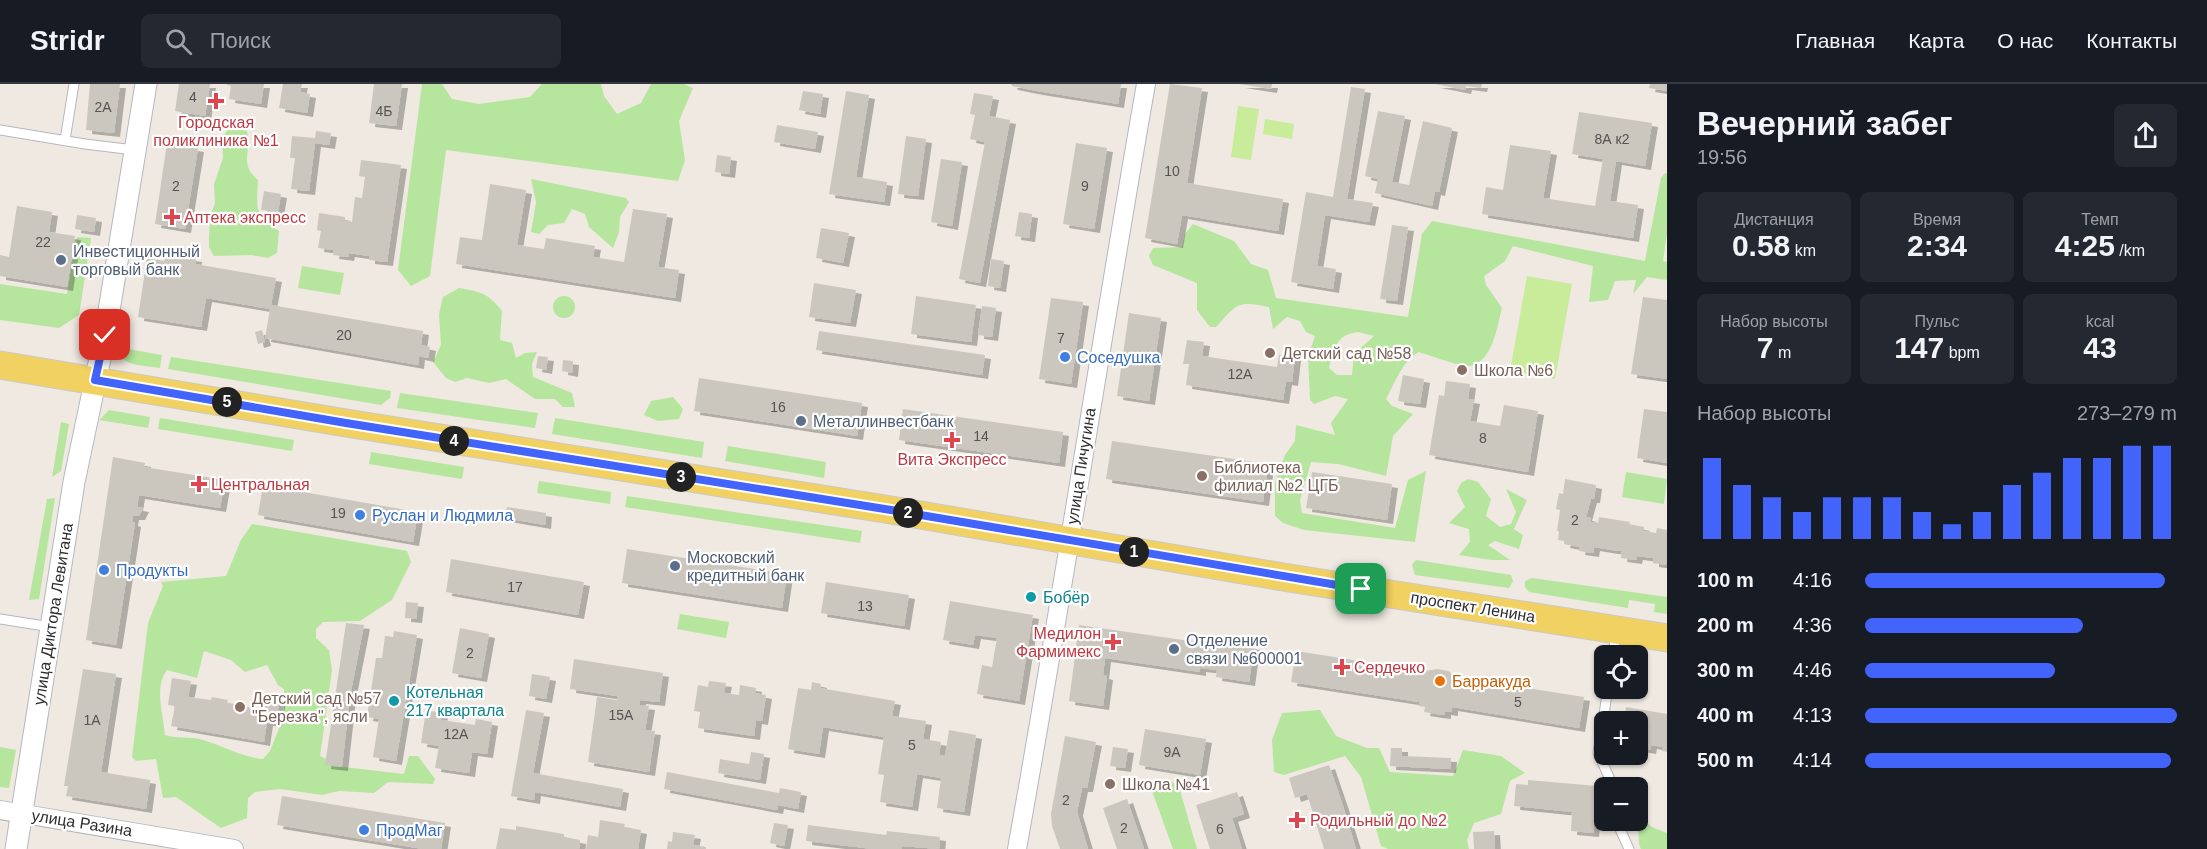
<!DOCTYPE html>
<html lang="ru">
<meta charset="utf-8">
<style>
:root{--surface:#171b24;--page:#242831;--text:#f1f3f6;--muted:#9ea1a6;--line:#363941;--accent:#4264fb}
body{margin:0;font-family:Arial,sans-serif;background:var(--page);color:var(--text);height:100vh;display:flex;flex-direction:column;font-size:22px;white-space:nowrap}
*{box-sizing:border-box;margin:0}
p{font-size:20px;color:var(--muted)}
.icon{flex:none;width:33px;height:33px;fill:none;stroke:currentColor;stroke-width:2;stroke-linecap:round;stroke-linejoin:round}
.map{position:relative;flex:1;overflow:hidden}
.sheet{display:flex;flex-direction:column;background:var(--surface);width:540px}
.sheet>*{flex:none}
.fabs{position:absolute;left:1594px;top:561px;display:grid;gap:12px}
.fabs a{display:grid;place-items:center;width:54px;height:54px;border-radius:9px;background:var(--surface);box-shadow:0 2px 4px #0004;font-size:30px}
.pin{position:absolute;display:grid;place-items:center;width:51px;height:51px;color:#fff;margin:-26px;border-radius:12px;box-shadow:0 3px 9px #0006}
.km{position:absolute;width:30px;height:30px;margin:-15px;border-radius:50%;background:#222;color:#fff;font-size:16px;line-height:30px;text-align:center}
.round{display:grid;place-items:center;flex:none;width:63px;height:63px;border-radius:9px;background:var(--page)}
.headline{display:flex;align-items:center;justify-content:space-between;height:102px;padding:0 30px}
h1{font-size:33px;font-weight:700;line-height:45px}
.figures{display:grid;grid-template-columns:repeat(3,1fr);gap:9px;height:102px;padding:6px 30px}
.figures div{display:grid;align-content:center;border-radius:9px;background:var(--page);text-align:center}
.figures b{font-size:30px;font-weight:700}
.figures small{font-size:16px;font-weight:400}
.figures p{font-size:16px}
.chart{height:168px;padding:12px 30px}
.chart p{display:flex;justify-content:space-between}
.chart svg{width:100%;height:108px;margin-top:6px;stroke:var(--accent);stroke-width:6}
ul{padding:0 30px;list-style:none;font-size:20px}
li{display:grid;grid-template-columns:96px 72px 1fr;align-items:center;height:45px}
li i{height:15px;border-radius:8px;background:var(--accent)}
header{display:flex;align-items:center;gap:36px;box-sizing:border-box;height:84px;padding:0 30px;background:var(--surface);border-bottom:2px solid var(--line)}
header strong{font-size:28px}
nav{display:flex;gap:33px;margin-inline-start:auto;font-size:21px}
.search{width:420px;height:54px;background:var(--page);display:flex;align-items:center;gap:15px;box-sizing:border-box;padding:0 21px;border-radius:9px;color:var(--muted);font-size:22px}
main{display:flex;flex:1;min-height:0}
.map>svg:first-child{display:block}
.green{fill:#b6e59e;fill-rule:evenodd}
.pitch{fill:#c9ec9a}
.building{fill:#cbc7bf;filter:url(#shadow)}
.lines{fill:none;stroke-linecap:round;stroke-linejoin:round}
.service-casing{stroke:#b4b7c1;stroke-width:11}
.minor-casing{stroke:#b4b7c1;stroke-width:20}
.tertiary-casing{stroke:#b4b7c1;stroke-width:23}
.primary-casing{stroke:#c9c9c9;stroke-width:29}
.service{stroke:#fff;stroke-width:9}
.minor{stroke:#fff;stroke-width:18}
.tertiary{stroke:#fff;stroke-width:21}
.primary{stroke:#f2d163;stroke-width:27}
.route-casing{stroke:#fff;stroke-width:12}
.route{stroke:#4264fb;stroke-width:8}
.health-dot{fill:#e0444e;stroke:#fff;stroke-width:2}
.service-dot{fill:#5c6f8a;stroke:#fff;stroke-width:2}
.education-dot{fill:#8d6e63;stroke:#fff;stroke-width:2}
.shop-dot{fill:#3f7fe0;stroke:#fff;stroke-width:2}
.culture-dot{fill:#0f9aa8;stroke:#fff;stroke-width:2}
.food-dot{fill:#e8710a;stroke:#fff;stroke-width:2}
.labels{text-anchor:middle;dominant-baseline:central;stroke-width:4.5;stroke-linejoin:round;paint-order:stroke}
.number-label{font-size:14px;fill:#555452}
.health-label{font-size:16px;fill:#be3a42;stroke:#fff;text-anchor:start}
.service-label{font-size:16px;fill:#4e5e75;stroke:#fff;text-anchor:start}
.education-label{font-size:16px;fill:#785e54;stroke:#fff;text-anchor:start}
.shop-label{font-size:16px;fill:#366cbe;stroke:#fff;text-anchor:start}
.street-label{font-size:16px;fill:#2e2e2e;stroke:#fff}
.culture-label{font-size:16px;fill:#0d838f;stroke:#fff;text-anchor:start}
.food-label{font-size:16px;fill:#c56008;stroke:#fff;text-anchor:start}
</style>
<header>
<strong>Stridr</strong>
<div class="search"><svg class="icon" aria-label="search" viewBox="0 0 24 24"><circle cx="10" cy="10" r="6"/><path d="M15 15l6 6"/></svg>Поиск</div>
<nav><a>Главная</a><a>Карта</a><a>О нас</a><a>Контакты</a></nav>
</header>
<main>
<div class="map">
<svg width="1667" height="765" viewBox="0 0 1667 765">
<defs>
<filter id="shadow"><feDropShadow dx="6" dy="4" stdDeviation="0" flood-color="#0004"/></filter>
</defs>
<rect width="100%" height="100%" fill="#efe9e1"/>
<path class="green" d="M422,0h20l10,15 27,5 51,-7 12,-13h59l3,12 13,18 24,-11 10,-19h33l9,4 -14,33 6,39 -7,21 -232,-31 -16,126 -19,10 -13,-16z
M231,42l15,2c8,23 -9,34 12,52 -1,28 -5,34 21,51l-2,22 -9,5 -17,-3 -37,1 -5,-9v-10l1,-21 5,-13 -1,-19 9,-26 -1,-21z
M1665,89l2,1v59l-4,28 4,1v18l-20,-3 -14,17 3,-14 -21,1 -7,19 -19,2 4,-36 -80,-20 -8,15 -21,15 2,9 16,23c-5,18 -9,55 -33,58 -8,1 -40,-11 -50,-14 -17,9 -24,31 -33,47l6,7 21,8 -20,22 -7,40 -48,-12 -27,-2 -11,38 2,13 93,15 13,-48 18,-9 -11,71 -111,-12 -21,-7 -8,-7v-33l10,-28 10,-14 1,-16 39,10 -4,-12 17,-24 -13,-3 -21,8 -4,-4 -2,-44 7,-20 -9,-4 -6,-11 -13,-4 -14,12 -4,-22c-32,-7 -32,-3 -53,20h-6l-13,-17v-27l-44,-18 -4,-9 4,-8 29,-1 3,-13 8,-10 41,17 17,23 17,6 8,28 132,19 14,-83 10,-13 213,40 16,-83zM1358,248l16,4 -20,18 -2,21h-15l-8,-7c6,-20 6,-33 29,-36z
M531,95l95,19 3,4 -9,15 -1,15 -6,16 -24,-21 -4,-13 -13,-5 -8,14 -16,2 -9,9 -8,-2 5,-30z
M77,153l14,1 -12,77 -20,13 -59,-8v-36l67,10z
M302,182l42,7 -4,22 -42,-7z
M459,204c22,4 29,5 43,23l-2,29 12,3 4,15 9,-5 12,-1 -5,12 1,13 39,16 3,14h-12l-8,-8h-20l-29,-20 -17,4 -22,-5 -12,4 -9,-4 -13,-16 8,-17 -2,-31 4,-17z
M553 223a11 11 0 1 1 22 0a11 11 0 1 1-22 0Z
M116,263l46,8 -2,13c-18,-3 -39,-1 -44,-21z
M171,273l220,34 -1,7 -9,7 -213,-36z
M400,309l138,20 -3,15 -138,-20z
M673,313l10,12 -4,10 -21,2 -14,-6 7,-14z
M109,326l41,7 -2,11 -49,-8z
M160,334l134,22 -2,11 -134,-22z
M555,334l149,24 -2,16 -150,-24z
M61,338l8,2 -8,47 -9,6z
M728,362l98,16 -2,16 -99,-17z
M371,368l93,15 -2,12 -93,-15z
M1626,388l41,7 -3,25 -42,-7z
M1468,395l10,3 13,17 -5,17 14,11 11,-3 5,-12 -10,-23 21,11 -13,29 9,6 -4,14 -24,-8 -7,4 22,15h-19l-32,-5 11,-13 -1,-13 -20,-6 16,-16 -8,-16 4,-8z
M539,397l72,11 -1,12 -73,-11z
M627,412l235,35 -2,12 -235,-36z
M55,414l-16,101 -10,1 18,-101z
M252,440l155,27 4,11 -19,38 -32,21 -37,1 -7,7v9l13,12 3,20 -12,86 24,11 60,7 5,-18h9l17,23 -2,5 -45,-2 -14,11 -35,-2 -17,4 -42,-6 -25,3 -7,6 -1,20 -26,10 -45,-31 -13,1 -7,-39 -20,2 -4,-4 16,-134 15,-37 -2,-4 65,-6 15,-36zM204,567l27,9 14,12 22,-7 11,20 6,4v27l-14,35 -7,8c-22,-2 -39,-13 -60,-19 -13,-4 -25,-1 -38,-5 -2,-21 -11,-48 2,-65l30,8z
M1416,476l95,15 2,6 -4,7 -94,-13 -3,-10z
M1532,494l135,19v17l-13,-2 1,-8 -26,-4 -1,8 -99,-16 -4,-5v-6z
M680,530l49,8 -3,16 -49,-9z
M1320,626l16,26 31,12h12l11,24 63,4 10,-26 38,6 24,17 -15,8 -9,33 -27,9 -7,17 2,9h-81l-7,-3 -20,-69 -16,-21 -61,19 -10,-3 -2,-32 10,-27z
M0,663l16,3 -7,38 -9,-1z
M1168,695l11,8 18,62h-24l-21,-58 7,-10z
M1642,736l12,8 13,5v16h-26l-2,-5 -1,-20z"/>
<path class="pitch" d="M1238,22l21,3 -8,51 -20,-3z
M1265,35l29,5 -2,15 -29,-5z
M1527,192l45,8 -17,95 -45,-8z"/>
<path class="building" d="M90,0h30l-6,49 -28,-3z
M179,0h31l-5,32 -30,-5z
M225,0h39l-3,20 -32,-5 2,-13z
M283,0h19l-2,8 10,2 -3,19 -28,-5z
M374,0h28l-6,42 -27,-3z
M1011,0h110l-3,20 -81,-13 -25,-5z
M1170,0l32,4 -15,95 96,16 -5,32 -96,-16 -5,29 -32,-6z
M1239,0h33l-1,5z
M1435,0h47l-1,4 -15,-2 -1,4z
M1650,0h17v7l-18,-3z
M1351,3l14,2 -18,110 26,4 -4,19 -44,-7 -8,51 19,3 -3,20 -42,-7 15,-90 27,5z
M803,7l20,3 -3,20 -21,-4z
M846,7l23,4 -13,82 31,5 -3,20 -55,-8z
M974,9l19,3 -4,20 21,4 -30,163 -21,-4 26,-137 -15,-3 5,-24 -5,-1z
M1378,27l27,5 -13,66 17,3 14,-64 29,7 -13,64 -4,-1 -3,15 -57,-13 3,-14 -13,-3z
M1579,28l73,11 -7,43 -29,-5 -6,40 28,4 -5,33 -151,-24 4,-27 17,3 7,-45 41,6 -8,47 52,8 8,-47 -31,-5z
M777,41l41,7 -3,17 -41,-7z
M316,47l15,2 -2,12 -14,-2 -6,48 -18,-2 4,-31h-5l2,-22 23,2z
M906,52l20,3 -8,57 -20,-2z
M167,59l31,5 -13,81 -30,-5z
M1076,59l31,5 -13,81 -31,-5z
M717,71l14,2 -2,17 -14,-2z
M941,75l21,3 -10,64 -21,-4z
M361,76l40,5 -14,97 -18,-2v-4l-20,-3 -1,4 -15,-2 1,-5 -16,-2 3,-17 -4,-1 2,-17 26,4v4l7,1 3,-25 7,1 3,-21 -6,-1z
M490,100l36,6 -9,55 27,4 2,-11 49,8 -2,11 31,5 9,-53 34,5 -9,53 21,3 -4,28 -219,-34 4,-27 22,3z
M264,107l17,3 -3,18 -17,-2z
M17,122l35,6 -3,20 26,4 -8,51 -67,-11v-21l9,2z
M1019,128l13,2 -3,24 -14,-2z
M77,131l19,3 -2,14 -19,-3z
M1392,141l16,2 -11,74 -17,-2z
M821,144l28,5 -6,30 -27,-5z
M165,170l31,4 -1,6 81,14 -5,27 152,26 -2,14 9,2 -2,11 -9,-2 -1,9 -153,-27 5,-29 -64,-11 -5,29 -63,-10 9,-59 17,3z
M991,175l13,2 -4,27 -12,-2z
M814,199l42,7 -6,33 -41,-6z
M916,212l60,9 -5,37 -60,-8z
M1643,213l24,3v79l-36,-5z
M1051,214l32,4 -12,82 -32,-5z
M982,222l14,2 -4,29 -14,-2z
M1129,229l32,5 -12,83 -32,-5z
M262,246l3,12 -7,2 -3,-12z
M819,247l166,24 -3,20 -166,-25z
M1187,256l17,2 -2,14 75,11 2,-12 16,2 -3,25 -6,-1 -3,19 -97,-15 3,-21h-6z
M538,272l10,1 -2,13 -10,-2z
M563,276l10,1 -1,12 -10,-2z
M1403,291l21,4 -4,25 -22,-3z
M699,294l163,25 -5,33 -163,-25z
M1446,297l24,3 -2,15 6,1 -4,21 30,5 4,-21 34,6 -10,61 -99,-17 10,-60 5,1z
M903,325l160,23 -4,31 -160,-23z
M1644,325l23,3v51l-30,-5z
M1112,357l156,23 -5,38 -157,-23z
M113,373l32,6 -1,4 81,13 -5,28 -81,-13 -2,12 6,1 -4,8h-6l-1,6 3,1 -19,122 -30,-5z
M1312,388l80,12 -5,36 -81,-12z
M1565,395l31,6 -2,14h-3l-5,18 5,1 -1,4 8,1 1,-6 31,5 -1,2 15,3v4l12,2 1,-5 10,2 -1,35 -13,-2v-5l-16,-2 -1,4 -15,-2 1,-7 -10,-1 -18,-3 -1,6 -14,-2 1,-4 -16,-3 1,-3 -7,-1 1,-9h-2l3,-21 -4,-1 3,-16 4,1z
M263,401l155,27 -5,30 -155,-27z
M507,423l39,6 -1,12 -40,-7z
M627,465l160,25 -5,34 -160,-25z
M451,475l133,23 -6,33 -132,-23z
M826,498l83,13 -5,31 -83,-13z
M950,517l83,14 -14,86 -42,-7 5,-29 10,2 5,-29 -22,-3 -2,10 -30,-5z
M406,518l12,1 -2,16 -11,-1z
M346,539l18,2 -14,71 -8,71 -17,-2z
M1079,541l125,18v-4l50,7 -5,36 -33,-5 1,-7 -17,-2v4l-95,-14 -2,17 4,1 -4,30 -34,-5z
M460,544l29,6 -8,44 -29,-5z
M394,547l23,4 -21,126 -23,-4 6,-38 -12,-2 9,-59h6l3,-22 8,1z
M1296,567l128,20 14,-2 10,2 9,6 127,20 -5,31 -127,-21v5l-7,-1v4l-9,-1 -12,-2 1,-5 -6,-1v-4l-128,-20z
M574,575l89,14 -4,29 -19,-2v5l9,1 -4,24 10,1 -6,41 -61,-10 9,-65 20,3v-4l-47,-7z
M83,585l33,5 -15,98 49,8 -4,29 -80,-13 2,-10h-4z
M532,590l18,3 -4,22 -17,-3z
M172,594l19,3 -3,16 23,3 1,-3 16,3 -1,3 32,6 3,-16 18,3 -4,27 -9,-1 -3,20 -93,-16 4,-20 -7,-1z
M709,597l17,2 -2,10 15,2 1,-10 16,3 -1,5 11,2 -4,26 -6,-1 -2,16 -56,-8 2,-16 -6,-1 4,-26 10,2z
M812,598l9,2 -1,4 75,13 -3,15 34,5 -3,18 18,3 -2,13 6,1 4,-26 27,5 -12,77 -27,-4 4,-30 -24,-4 -5,33 -32,-5 4,-27 -6,-1 6,-37 -61,-10 -4,27 -31,-5 10,-61 13,2z
M1626,623l41,7v38l-5,-1 1,-4 -12,-2 -1,5 -12,-2v-26h-14z
M426,626l16,3 -1,7 34,5 1,-6 16,3 -5,32 -15,-2 -3,21 -34,-5 4,-22 -18,-3z
M526,626l18,3 -11,60 90,16 -3,18 -85,-15 -1,8 -23,-4z
M1145,645l61,10 -6,36 -61,-10z
M1065,652l31,6 -9,46h-5l-5,24 11,37h-28l-8,-23 -1,-12z
M1113,663l15,2 -3,19 -15,-2z
M1391,664h11v8l49,2 -1,11 -60,-3z
M751,668l13,2 -4,26 -42,-7 2,-14 29,5z
M1329,681l14,41 13,43h-32l-17,-55 -12,4 -6,-20z
M667,688l112,21 1,-5 21,4 -3,17 -20,-4 -1,5 -113,-21z
M1528,696l69,6 -4,47 -22,-2 1,-19 -58,-6 2,-22 12,1z
M1237,708l7,22 -12,4 10,31h-32l-14,-44z
M282,712l163,27 -4,26h-18l-146,-24z
M1127,715l17,50h-27l-14,-41z
M600,736l25,4 -1,3 17,3 -3,19h-52l2,-14 10,2z
M774,739l14,2 -4,21 -14,-3z
M808,741l78,10 1,-4 53,6 -1,12 -37,-3 -1,3h-28l-67,-8z
M516,742l48,8v3l16,3 -1,9h-83l4,-21 16,2z
M1494,747l1,18h-21l-1,-17z
M673,748l22,3 -2,10 13,2v2h-39l1,-8 4,1z"/>
<g class="lines">
<defs>
<path id="service" d="M0,46l85,14 49,6
M65,56l9,-56
M0,535l51,8
M1613,572l3,-24
M1608,604l-10,65 11,24 -1,11
M1616,736l13,29"/>
<path id="minor" d="M0,726l234,39
M1017,765c46,-255 84,-510 129,-765"/>
<path id="tertiary" d="M16,765l58,-367 31,-147 41,-251"/>
<path id="primary" d="M0,281l346,58 545,87 392,67 384,61"/>
</defs>
<use href="#service" class="service-casing"/>
<use href="#minor" class="minor-casing"/>
<use href="#tertiary" class="tertiary-casing"/>
<use href="#primary" class="primary-casing"/>
<use href="#service" class="service"/>
<use href="#minor" class="minor"/>
<use href="#tertiary" class="tertiary"/>
<use href="#primary" class="primary"/>
</g>
<g class="lines">
<defs>
<path id="route" d="M105,251l-10,45 251,43 545,87 470,79"/>
</defs>
<use href="#route" class="route-casing"/>
<use href="#route" class="route"/>
</g>
<g class="health-dot">
<path d="M213 8h6v6h6v6h-6v6h-6v-6h-6v-6h6z"/>
<path d="M169 124h6v6h6v6h-6v6h-6v-6h-6v-6h6z"/>
<path d="M949 347h6v6h6v6h-6v6h-6v-6h-6v-6h6z"/>
<path d="M196 391h6v6h6v6h-6v6h-6v-6h-6v-6h6z"/>
<path d="M1110 549h6v6h6v6h-6v6h-6v-6h-6v-6h6z"/>
<path d="M1339 574h6v6h6v6h-6v6h-6v-6h-6v-6h6z"/>
<path d="M1294 727h6v6h6v6h-6v6h-6v-6h-6v-6h6z"/>
</g>
<g class="service-dot">
<circle cx="61" cy="176" r="6"/>
<circle cx="801" cy="337" r="6"/>
<circle cx="675" cy="482" r="6"/>
<circle cx="1174" cy="565" r="6"/>
</g>
<g class="education-dot">
<circle cx="1270" cy="269" r="6"/>
<circle cx="1462" cy="286" r="6"/>
<circle cx="1202" cy="392" r="6"/>
<circle cx="240" cy="623" r="6"/>
<circle cx="1110" cy="700" r="6"/>
</g>
<g class="shop-dot">
<circle cx="1065" cy="273" r="6"/>
<circle cx="360" cy="431" r="6"/>
<circle cx="104" cy="486" r="6"/>
<circle cx="364" cy="746" r="6"/>
</g>
<g class="culture-dot">
<circle cx="1031" cy="513" r="6"/>
<circle cx="394" cy="617" r="6"/>
</g>
<circle class="food-dot" cx="1440" cy="597" r="6"/>
<g class="labels">
<g class="number-label">
<text x="193" y="13">4</text>
<text x="103" y="23">2А</text>
<text x="384" y="27">4Б</text>
<text x="1612" y="55">8А к2</text>
<text x="1172" y="87">10</text>
<text x="176" y="102">2</text>
<text x="1085" y="102">9</text>
<text x="43" y="158">22</text>
<text x="344" y="251">20</text>
<text x="1061" y="254">7</text>
<text x="1240" y="290">12А</text>
<text x="778" y="323">16</text>
<text x="981" y="352">14</text>
<text x="1483" y="354">8</text>
<text x="338" y="429">19</text>
<text x="1575" y="436">2</text>
<text x="515" y="503">17</text>
<text x="865" y="522">13</text>
<text x="470" y="569">2</text>
<text x="1518" y="618">5</text>
<text x="621" y="631">15А</text>
<text x="92" y="636">1А</text>
<text x="456" y="650">12А</text>
<text x="912" y="661">5</text>
<text x="1172" y="668">9А</text>
<text x="1066" y="716">2</text>
<text x="1124" y="744">2</text>
<text x="1220" y="745">6</text>
</g>
<g class="health-label">
<text x="216" y="38" text-anchor="middle">Городская<tspan x="216" dy="18">поликлиника №1</tspan></text>
<text x="184" y="133">Аптека экспресс</text>
<text x="952" y="375" text-anchor="middle">Вита Экспресс</text>
<text x="211" y="400">Центральная</text>
<text x="1101" y="549" text-anchor="end">Медилон<tspan x="1101" dy="18">Фармимекс</tspan></text>
<text x="1354" y="583">Сердечко</text>
<text x="1310" y="736">Родильный до №2</text>
</g>
<g class="service-label">
<text x="73" y="167">Инвестиционный<tspan x="73" dy="18">торговый банк</tspan></text>
<text x="813" y="337">Металлинвестбанк</text>
<text x="687" y="473">Московский<tspan x="687" dy="18">кредитный банк</tspan></text>
<text x="1186" y="556">Отделение<tspan x="1186" dy="18">связи №600001</tspan></text>
</g>
<g class="education-label">
<text x="1282" y="269">Детский сад №58</text>
<text x="1474" y="286">Школа №6</text>
<text x="1214" y="383">Библиотека<tspan x="1214" dy="18">филиал №2 ЦГБ</tspan></text>
<text x="252" y="614">Детский сад №57<tspan x="252" dy="18">"Березка", ясли</tspan></text>
<text x="1122" y="700">Школа №41</text>
</g>
<g class="shop-label">
<text x="1077" y="273">Соседушка</text>
<text x="372" y="431">Руслан и Людмила</text>
<text x="116" y="486">Продукты</text>
<text x="376" y="746">ПродМаг</text>
</g>
<g class="street-label">
<text transform="translate(1081 382) rotate(-81)">улица Пичугина</text>
<text transform="translate(1473 523) rotate(9)">проспект Ленина</text>
<text transform="translate(53 530) rotate(-81)">улица Диктора Левитана</text>
<text transform="translate(82 739) rotate(9)">улица Разина</text>
</g>
<g class="culture-label">
<text x="1043" y="513">Бобёр</text>
<text x="406" y="608">Котельная<tspan x="406" dy="18">217 квартала</tspan></text>
</g>
<g class="food-label">
<text x="1452" y="597">Барракуда</text>
</g>
</g>
</svg>
<div class="fabs">
<a><svg class="icon" aria-label="locate" viewBox="0 0 24 24"><circle cx="12" cy="12" r="6"/><path d="M12 2v4M12 18v4M2 12h4M18 12h4"/></svg></a>
<a>+</a>
<a>−</a>
</div>
<div class="pin" style="left:1361px;top:505px;background:#1e9e55"><svg class="icon" aria-label="arrive" viewBox="0 0 24 24"><path d="M6 21V4h12l-3 4 3 4H6"/></svg></div>
<div class="pin" style="left:105px;top:251px;background:#d93025"><svg class="icon" aria-label="check" viewBox="0 0 24 24"><path d="M5 12l5 5 9-10"/></svg></div>
<b class="km" style="left:1134px;top:468px">1</b>
<b class="km" style="left:908px;top:429px">2</b>
<b class="km" style="left:681px;top:393px">3</b>
<b class="km" style="left:454px;top:357px">4</b>
<b class="km" style="left:227px;top:318px">5</b>
</div>
<section class="sheet">
<div class="headline"><div><h1>Вечерний забег</h1><p>19:56</p></div><a class="round"><svg class="icon" aria-label="share" viewBox="0 0 24 24"><path d="M12 15V3M7 8l5-5 5 5M5 13v7h14v-7"/></svg></a></div>
<div class="figures">
<div><p>Дистанция</p><b>0.58<small> km</small></b></div>
<div><p>Время</p><b>2:34</b></div>
<div><p>Темп</p><b>4:25<small> /km</small></b></div>
</div>
<div class="figures">
<div><p>Набор высоты</p><b>7<small> m</small></b></div>
<div><p>Пульс</p><b>147<small> bpm</small></b></div>
<div><p>kcal</p><b>43</b></div>
</div>
<div class="chart"><p><span>Набор высоты</span>273–279 m</p>
<svg viewBox="0 0 160 44" preserveAspectRatio="none"><path d="M5 44V11M15 44V22M25 44V27M35 44V33M45 44V27M55 44V27M65 44V27M75 44V33M85 44V38M95 44V33M105 44V22M115 44V17M125 44V11M135 44V11M145 44V6M155 44V6"/></svg>
</div>
<ul>
<li><b>100 m</b>4:16<i style="width:96%"></i></li>
<li><b>200 m</b>4:36<i style="width:70%"></i></li>
<li><b>300 m</b>4:46<i style="width:61%"></i></li>
<li><b>400 m</b>4:13<i style="width:100%"></i></li>
<li><b>500 m</b>4:14<i style="width:98%"></i></li>
</ul>
</section>
</main>
